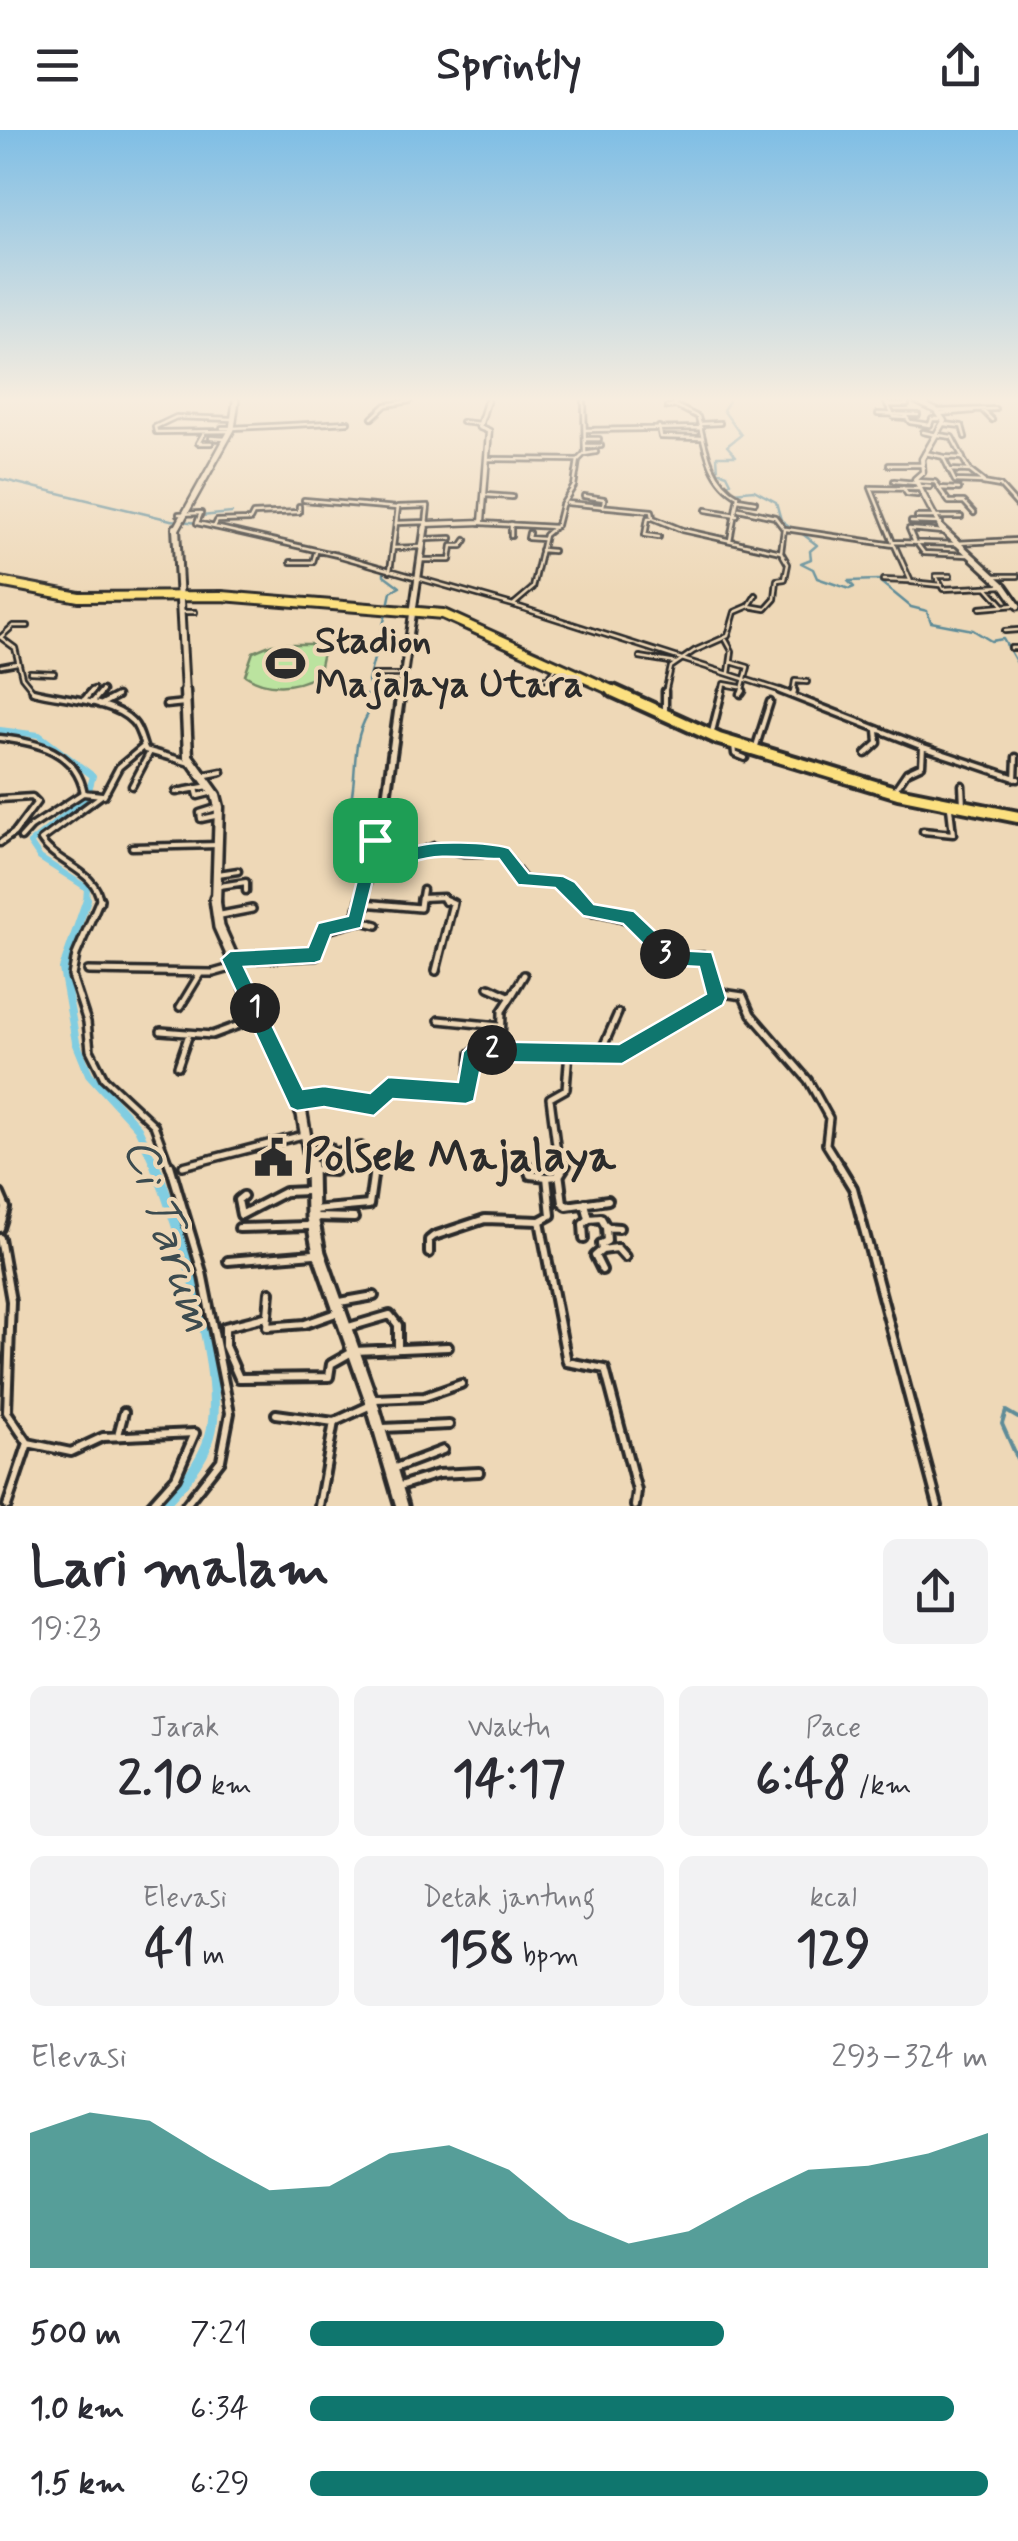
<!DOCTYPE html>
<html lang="id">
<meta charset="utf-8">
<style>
:root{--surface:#fff;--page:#f2f2f3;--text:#2b2b33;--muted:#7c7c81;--accent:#0f766e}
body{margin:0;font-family:Mynerve,sans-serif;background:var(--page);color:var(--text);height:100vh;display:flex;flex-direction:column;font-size:38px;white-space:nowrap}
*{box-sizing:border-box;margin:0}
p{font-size:32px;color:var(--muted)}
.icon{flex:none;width:55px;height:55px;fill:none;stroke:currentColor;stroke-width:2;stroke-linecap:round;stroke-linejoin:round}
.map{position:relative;height:1376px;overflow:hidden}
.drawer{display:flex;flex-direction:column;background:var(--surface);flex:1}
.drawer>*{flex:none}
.pin{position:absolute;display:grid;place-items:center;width:85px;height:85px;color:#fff;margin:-42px;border-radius:20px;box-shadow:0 5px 15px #0006}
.km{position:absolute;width:50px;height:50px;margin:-25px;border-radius:50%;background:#222;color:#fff;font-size:28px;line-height:50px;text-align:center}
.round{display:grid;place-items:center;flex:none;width:105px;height:105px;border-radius:15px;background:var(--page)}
.head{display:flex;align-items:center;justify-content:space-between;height:170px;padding:0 30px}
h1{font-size:55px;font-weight:800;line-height:75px}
.stats{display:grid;grid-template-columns:repeat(3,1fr);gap:15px;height:170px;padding:10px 30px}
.stats div{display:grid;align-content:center;border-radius:15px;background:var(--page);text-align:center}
.stats b{font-size:50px;font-weight:800}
.stats small{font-size:28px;font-weight:400}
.stats p{font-size:28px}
.chart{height:280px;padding:20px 30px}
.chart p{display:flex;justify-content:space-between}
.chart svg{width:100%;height:180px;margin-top:10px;fill:var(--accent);opacity:.7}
ul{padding:0 30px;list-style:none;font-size:32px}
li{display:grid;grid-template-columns:160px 120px 1fr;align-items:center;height:75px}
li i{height:25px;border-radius:12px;background:var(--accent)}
header{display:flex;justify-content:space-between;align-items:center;height:130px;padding:0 30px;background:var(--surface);font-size:45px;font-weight:800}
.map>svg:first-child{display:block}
.green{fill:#bbe39f;stroke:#738765;stroke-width:2.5}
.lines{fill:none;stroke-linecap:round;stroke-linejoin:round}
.stream-far1{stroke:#5f8c98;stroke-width:2.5}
.stream{stroke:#5f8c98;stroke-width:4}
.river-far2{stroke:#81cde1;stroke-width:6}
.river-far1{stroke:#81cde1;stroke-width:8}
.river{stroke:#81cde1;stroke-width:10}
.minor-far3-casing{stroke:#2b2b2b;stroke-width:8}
.minor-far2-casing{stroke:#2b2b2b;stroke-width:11}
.minor-far1-casing{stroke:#2b2b2b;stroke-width:12}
.minor-casing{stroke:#2b2b2b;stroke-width:14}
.tertiary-far3-casing{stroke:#2b2b2b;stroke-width:9}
.tertiary-far2-casing{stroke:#2b2b2b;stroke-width:11}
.tertiary-far1-casing{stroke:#2b2b2b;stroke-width:14}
.tertiary-casing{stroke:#2b2b2b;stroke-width:15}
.secondary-far4-casing{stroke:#2b2b2b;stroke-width:10}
.secondary-far3-casing{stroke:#2b2b2b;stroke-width:12}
.secondary-far2-casing{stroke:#2b2b2b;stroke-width:15}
.secondary-far1-casing{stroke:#2b2b2b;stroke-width:16}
.secondary-casing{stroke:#2b2b2b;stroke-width:19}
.primary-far1-casing{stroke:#2b2b2b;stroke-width:14}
.primary-casing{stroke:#2b2b2b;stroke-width:18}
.minor-far3{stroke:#eed8b7;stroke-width:2.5}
.minor-far2{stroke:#eed8b7;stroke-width:4}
.minor-far1{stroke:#eed8b7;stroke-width:5}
.minor{stroke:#eed8b7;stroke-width:6}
.tertiary-far3{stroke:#eed8b7;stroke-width:4}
.tertiary-far2{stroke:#eed8b7;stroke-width:5}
.tertiary-far1{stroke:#eed8b7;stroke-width:6}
.tertiary{stroke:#eed8b7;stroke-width:8}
.secondary-far4{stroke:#eed8b7;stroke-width:5}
.secondary-far3{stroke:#eed8b7;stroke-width:6}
.secondary-far2{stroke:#eed8b7;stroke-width:8}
.secondary-far1{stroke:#eed8b7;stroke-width:9}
.secondary{stroke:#eed8b7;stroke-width:11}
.primary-far1{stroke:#fce080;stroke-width:8}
.primary{stroke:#fce080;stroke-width:10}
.route{fill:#0f766e;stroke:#fff;stroke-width:2.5;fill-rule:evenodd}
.labels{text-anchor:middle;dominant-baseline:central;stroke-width:8;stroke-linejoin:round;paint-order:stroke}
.poi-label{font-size:38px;font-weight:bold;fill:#2b2b2b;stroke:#eed8b7;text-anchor:start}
.near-poi-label{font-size:45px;font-weight:bold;fill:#2b2b2b;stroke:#eed8b7;text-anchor:start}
.near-water-label{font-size:48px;font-style:italic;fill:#3c4b4f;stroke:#eed8b7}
</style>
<header><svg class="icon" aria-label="menu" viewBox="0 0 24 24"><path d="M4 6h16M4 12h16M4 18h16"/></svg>Sprintly<svg class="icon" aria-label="share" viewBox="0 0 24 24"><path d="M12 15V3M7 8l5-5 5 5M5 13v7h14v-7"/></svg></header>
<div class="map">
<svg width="1018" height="1376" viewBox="0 0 1018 1376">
<rect width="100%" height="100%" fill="#eed8b7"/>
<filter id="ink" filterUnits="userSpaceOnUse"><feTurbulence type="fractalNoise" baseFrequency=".01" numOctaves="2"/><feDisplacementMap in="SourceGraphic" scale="20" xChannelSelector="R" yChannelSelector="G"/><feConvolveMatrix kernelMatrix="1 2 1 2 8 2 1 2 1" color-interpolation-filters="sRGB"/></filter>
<g filter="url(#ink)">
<path class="green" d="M272,514h38l13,8 -5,23c-24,13 -51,15 -73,0l8,-23z"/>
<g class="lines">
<path class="stream-far1" d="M729,271l-6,9 18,25 -14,11 9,10h-19l1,15 9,3 4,8 -7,5 9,5 21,-2 22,12 5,18 12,9
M0,349l171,41 28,3
M201,386l31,-3
M800,402l17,13 -7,6 1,8 -10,4 12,6 4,9 32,11 5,-2 -6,-6 30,-1 33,27 16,4 4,11 42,8 18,11 12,-2 15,26
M284,414l40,10
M356,431l21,6
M384,439v6l16,12 -9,5 -3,14
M376,712l-28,-5 -7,-10c22,-39 5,-76 27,-113l-6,-16 9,-6 -3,-11 18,-67
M826,997l-3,12 8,17"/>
<path class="stream" d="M862,1102l72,273
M1018,1288l-12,-7 -4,13 16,36"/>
<path class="river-far2" d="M0,600l39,5 54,41 -6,21 -57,46 10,15 47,30 -1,14"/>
<path class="river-far1" d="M87,769l-24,70 13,73 13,32 49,54 18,40"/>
<path class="river" d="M155,1035c23,60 73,211 55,271 -8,28 -29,50 -48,70"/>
<defs>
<path id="minor-far3" d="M675,271v4l-8,2 9,-1 22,11c7,30 12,64 40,79l-8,44
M885,271l9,16 13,1
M888,275h19l-1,-4
M982,280l10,10
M937,281l58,-2
M878,284l40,1
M939,284l34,-3
M905,285l5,7 20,3 2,-6h11
M372,288l14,-13 24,-4
M462,292l19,2
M700,294l20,-1
M944,294l18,2 3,11
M155,297l21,-10 57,2
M155,297l1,5 73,-1
M659,297l2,10 40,1
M222,298h10
M232,298l116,-6
M585,300l116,-2
M923,302l14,3
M204,303l-6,10h13
M938,305l14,2 11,21 -20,-1 12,24 29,1 -14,-11
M211,308l15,1
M585,309h14
M586,316h15
M925,323l19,4
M584,324l12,-2
M489,329l89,1
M889,335h34
M949,340l21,1 -7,-12
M894,351l22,2
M915,351l20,1 5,6
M983,353l17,3 18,20
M918,356l12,1
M903,358l4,6 10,1
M959,359l-20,-1 10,14h15l10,11
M486,365l26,2
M584,366l20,3 -1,8
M738,369l17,3
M304,370l93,8
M567,373l85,8 1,7 29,12 99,22
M706,380l31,5
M179,384l22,-1 -4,10 140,32 176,50 20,-17 12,-53 12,-10 5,-20 12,-19 4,-26 7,-7 -1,-52
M917,387h44
M652,388h-4l-3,17 14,2
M911,392l30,1
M396,393l31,-1
M481,393l74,4
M511,394v12
M214,397l3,-6 33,-1 3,-6 46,-2v-6
M786,399l108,16 -23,-57 49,1
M529,403l-1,5 15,1
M426,409l25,-1
M893,412l64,2
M915,413l-6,-14 34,3
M956,413l62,-3
M918,415l6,8 45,2
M895,416l16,36 29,3
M393,418l28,-1
M541,420l12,1
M420,430h30l2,-14h10l4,-6
M291,432h22l3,-10
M390,441l8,-64 30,-1 -2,18
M950,446h-14l7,13 61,-3
M994,446h24
M883,450l26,1
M987,457l16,18
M513,475l275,88
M749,476l7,-11
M980,478l35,-3
M180,482h15
M1005,501l13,-1
M0,507l15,11 7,29 12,15 9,1
M1,507l12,-11h15
M726,510l6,11 -3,22
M1011,518h7
M640,527l36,6
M731,532l17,5 -7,26
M1,536l16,-3
M30,542l24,1
M373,545h30
M540,549l8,-1 10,-12
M382,550h21
M90,563l4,-4
M665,563l6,-26 23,-16 34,-15 7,-24 14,-6 17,3 9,-10 2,-19 8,-1 3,-15 -7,-12 3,-23 -9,-12 -36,-8
M722,563l2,-9 16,3
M793,563l2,-12 12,1"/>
<path id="minor-far2" d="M33,561c28,8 77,8 99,30 7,6 10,20 13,29l45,13
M665,561v21
M780,561l143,56 95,32
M741,564l2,-3
M793,565l1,-4
M84,570l8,-9
M92,573l10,-12
M100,575l17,-9
M166,575l19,-2
M712,602l10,-41
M0,608c37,4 76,13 84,55
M734,614l1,10 10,4
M756,616l14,-44
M866,624l12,-11 -1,-13
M202,646l20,-4
M1015,649l1,-22
M962,655l1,20
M132,656l18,-34
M196,658l2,8 16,-4
M896,658l11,-16 15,-7 1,-18
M176,662l33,-6
M104,665l15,-28 24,-20
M0,669l32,-2 5,5 -23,31 -14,10
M215,686l-14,3 -1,-6 19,-6
M923,701l30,3 -3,-26
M21,708l10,-11 52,-34 19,2
M378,710l33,15 23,-9 29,7h40l21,27 40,4 16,18
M132,717l87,-2
M218,744l20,-3
M220,756l26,-4v9
M421,768l22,-1 2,5
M100,772c-2,-31 -44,-38 -59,-62l61,-45
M421,772l2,-12"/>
<path id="minor-far1" d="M100,769l-24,56 -4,21 15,46 3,28 14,28 50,47 16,43
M578,769l11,12c48,6 50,14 82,48l32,-3 13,36 27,4 8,18 57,66 21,38 -3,26 15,24
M364,773l56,5 1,-9
M221,785l31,-6
M357,790l20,5
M88,841l125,2 21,-6
M436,841l17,-68 -9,-4
M511,867l13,-22
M180,877l20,-33
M439,890l60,6
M161,901l51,4 46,-17
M501,920l121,4 95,-58
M599,926l19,-43
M178,936l11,-32
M297,971l26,-5 51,9 14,-17 80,5 3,-40 30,-3 1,-39 9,-14 -22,-10
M310,1019l20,-2
M311,1028l50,-12
M527,1034l1,4
M183,1036l120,-31
M559,1038l-9,-70 16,-9 3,-38
M564,1038l3,-5"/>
<path id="minor" d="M170,1035l32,107 28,141 -9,47 -36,46
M527,1035l3,10 17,2 4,38 -11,6
M558,1035l5,38 4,3 41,-6
M839,1035l14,23 85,318
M314,1040l20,1
M547,1047l12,-1 7,-11
M0,1064l6,14 -6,20
M243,1066l-5,4 3,15 44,-23 22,-1
M313,1080l56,-5 5,-36
M314,1087l40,1
M589,1089l12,-1 5,9 13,1
M606,1097l1,14 -6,3 1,6 15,-2 8,9
M239,1098l69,-2
M0,1108l11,63 -4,111 21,31 -21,63
M584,1109l-1,-15 6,-5 -4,-16
M602,1120l-7,6 7,14
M429,1123v-13l5,-4 51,-17 55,2 27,141 38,7 32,122 -2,15
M228,1131l86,-7
M270,1162l-3,35 38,-3 34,-12
M340,1172l34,-6
M265,1187l-40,10v19l14,32 90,-1 2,-13 23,-13 94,-4
M349,1197l41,-12 8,10v24
M375,1269l49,-2 37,-13
M276,1284l58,8
M383,1298l66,-3
M118,1305l6,-23
M28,1313l43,9 32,-15 92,-4 -19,44 -26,29
M395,1338l48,-18
M400,1356l38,-12 41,-2
M319,1376l15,-84 37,-17"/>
<path id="tertiary-far3" d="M915,271l22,10 7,10 -22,38 1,13 -8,7 27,51
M425,400l1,-6 56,-2 7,-91 -10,-4 8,-26"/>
<path id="tertiary-far2" d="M941,398l63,58 14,20
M401,563l24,-165"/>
<path id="tertiary-far1" d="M361,772l25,-104 15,-107"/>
<path id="tertiary" d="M232,829l83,-4 10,-26 32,-9 5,-21"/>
<path id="secondary-far4" d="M176,400l56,-101 4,-28"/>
<path id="secondary-far3" d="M176,398l9,165"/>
<path id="secondary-far2" d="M185,561l3,65 28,39 3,12 -3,95"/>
<path id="secondary-far1" d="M215,769l4,28 83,187 9,54"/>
<path id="secondary" d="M311,1035l1,52 7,36 52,147 31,106"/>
<path id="primary-far1" d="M0,452l79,15 143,-1 221,18 175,79"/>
<path id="primary" d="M613,561l106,48 179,54 120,24"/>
</defs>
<use href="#minor-far3" class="minor-far3-casing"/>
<use href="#minor-far2" class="minor-far2-casing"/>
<use href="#minor-far1" class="minor-far1-casing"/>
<use href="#minor" class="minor-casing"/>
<use href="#tertiary-far3" class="tertiary-far3-casing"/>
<use href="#tertiary-far2" class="tertiary-far2-casing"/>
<use href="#tertiary-far1" class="tertiary-far1-casing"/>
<use href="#tertiary" class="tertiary-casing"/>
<use href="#secondary-far4" class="secondary-far4-casing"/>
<use href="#secondary-far3" class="secondary-far3-casing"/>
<use href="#secondary-far2" class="secondary-far2-casing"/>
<use href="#secondary-far1" class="secondary-far1-casing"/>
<use href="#secondary" class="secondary-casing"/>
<use href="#primary-far1" class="primary-far1-casing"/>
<use href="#primary" class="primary-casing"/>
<use href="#minor-far3" class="minor-far3"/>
<use href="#minor-far2" class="minor-far2"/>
<use href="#minor-far1" class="minor-far1"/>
<use href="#minor" class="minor"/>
<use href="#tertiary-far3" class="tertiary-far3"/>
<use href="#tertiary-far2" class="tertiary-far2"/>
<use href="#tertiary-far1" class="tertiary-far1"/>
<use href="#tertiary" class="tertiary"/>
<use href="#secondary-far4" class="secondary-far4"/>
<use href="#secondary-far3" class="secondary-far3"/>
<use href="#secondary-far2" class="secondary-far2"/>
<use href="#secondary-far1" class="secondary-far1"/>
<use href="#secondary" class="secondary"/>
<use href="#primary-far1" class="primary-far1"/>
<use href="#primary" class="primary"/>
</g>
</g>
<linearGradient id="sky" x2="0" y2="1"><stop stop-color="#7fbee5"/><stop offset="0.58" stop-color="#f7eddf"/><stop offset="1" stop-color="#f7eddf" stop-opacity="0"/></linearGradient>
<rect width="1018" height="464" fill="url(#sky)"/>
<path class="route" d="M375,703l39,14c18,-7 75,-5 95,1l20,25 34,3 12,6 19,22 40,7 41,39 37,2 14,46 -3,7 -101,59 -140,-2 -8,39 -8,3 -73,-5 -19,17 -50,-9 -27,4 -7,-3 -69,-149 9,-8 78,-4 10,-24 30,-7 19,-76zM381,718l32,14c28,-10 55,-3 86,-3l19,26 37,3 28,28 40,8 41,41 35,2 7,27 -87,50 -146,-3 -10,11 -5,30 -70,-5 -18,16 -46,-7 -21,3 -59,-122 71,-4 6,-2 10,-26 30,-7z"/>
<defs>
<symbol id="stadium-bare" viewBox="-9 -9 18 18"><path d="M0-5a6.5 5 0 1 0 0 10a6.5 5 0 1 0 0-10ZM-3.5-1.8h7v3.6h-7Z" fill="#2b2b2b" stroke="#eed8b7" stroke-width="2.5" paint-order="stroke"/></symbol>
<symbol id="civic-bare" viewBox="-9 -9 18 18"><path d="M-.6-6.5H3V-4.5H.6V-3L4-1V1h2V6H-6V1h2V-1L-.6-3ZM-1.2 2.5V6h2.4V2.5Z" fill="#2b2b2b" stroke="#eed8b7" stroke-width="2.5" paint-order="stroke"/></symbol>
</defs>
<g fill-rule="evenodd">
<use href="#stadium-bare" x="258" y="506" width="55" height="55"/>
<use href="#civic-bare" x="246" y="1000" width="55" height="55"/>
</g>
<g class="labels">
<g class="poi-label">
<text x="315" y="511">Stadion<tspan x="315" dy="44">Majalaya Utara</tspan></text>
</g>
<g class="near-poi-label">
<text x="303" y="1027">Polsek Majalaya</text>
</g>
<g class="near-water-label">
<text transform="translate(168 1105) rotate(72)">Ci Tarum</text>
</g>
</g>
</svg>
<div class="pin" style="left:375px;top:710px;background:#1e9e55"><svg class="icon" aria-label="arrive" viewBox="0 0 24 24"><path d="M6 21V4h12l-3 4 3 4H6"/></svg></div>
<b class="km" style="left:255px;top:878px">1</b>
<b class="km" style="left:492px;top:920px">2</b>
<b class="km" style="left:665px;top:824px">3</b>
</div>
<section class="drawer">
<div class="head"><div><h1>Lari malam</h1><p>19:23</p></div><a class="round"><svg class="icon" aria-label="share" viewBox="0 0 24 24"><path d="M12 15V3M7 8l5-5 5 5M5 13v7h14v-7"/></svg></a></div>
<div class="stats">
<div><p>Jarak</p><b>2.10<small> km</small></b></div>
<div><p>Waktu</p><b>14:17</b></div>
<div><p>Pace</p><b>6:48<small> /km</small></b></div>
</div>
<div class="stats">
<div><p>Elevasi</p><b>41<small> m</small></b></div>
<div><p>Detak jantung</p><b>158<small> bpm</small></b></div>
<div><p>kcal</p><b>129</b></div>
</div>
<div class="chart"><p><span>Elevasi</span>293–324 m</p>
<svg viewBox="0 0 160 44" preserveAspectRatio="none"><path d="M0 44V11L10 6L20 8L30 17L40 25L50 24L60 16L70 14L80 20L90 32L100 38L110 35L120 27L130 20L140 19L150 16L160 11V44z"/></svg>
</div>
<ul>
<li><b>500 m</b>7:21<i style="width:61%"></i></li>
<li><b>1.0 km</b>6:34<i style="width:95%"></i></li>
<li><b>1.5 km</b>6:29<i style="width:100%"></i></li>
</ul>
</section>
